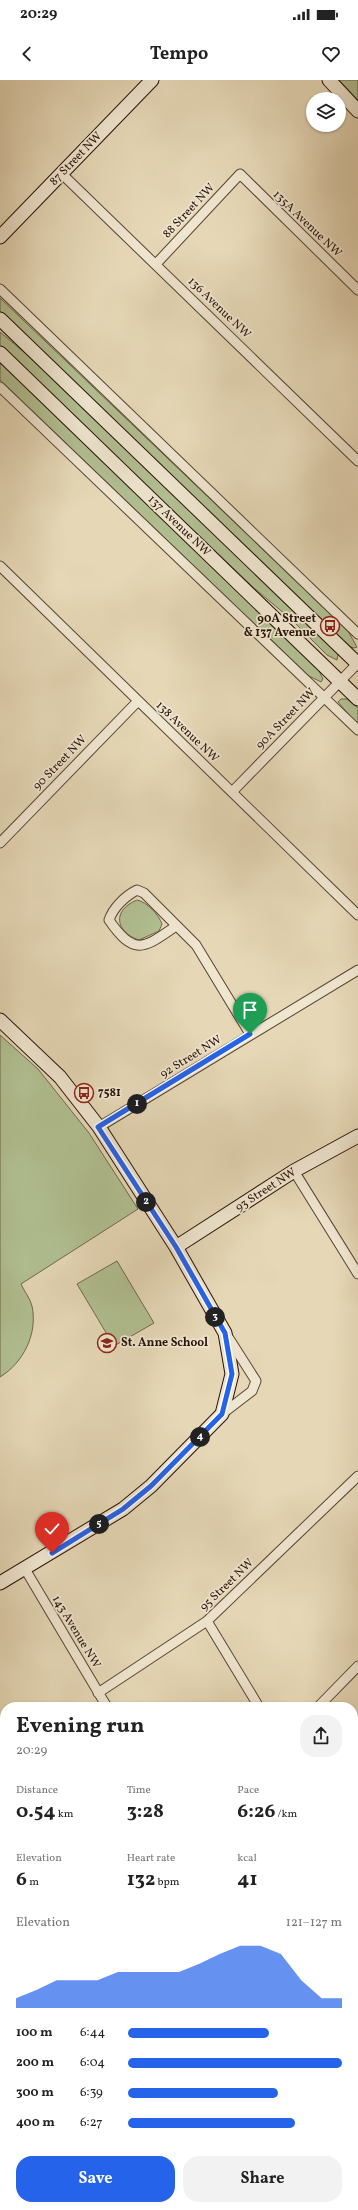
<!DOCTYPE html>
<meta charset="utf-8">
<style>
:root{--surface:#fff;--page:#f2f2f2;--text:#222;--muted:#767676;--accent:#2563eb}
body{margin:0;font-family:Vollkorn,serif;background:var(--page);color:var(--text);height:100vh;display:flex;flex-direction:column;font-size:15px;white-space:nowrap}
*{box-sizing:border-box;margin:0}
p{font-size:13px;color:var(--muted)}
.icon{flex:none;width:22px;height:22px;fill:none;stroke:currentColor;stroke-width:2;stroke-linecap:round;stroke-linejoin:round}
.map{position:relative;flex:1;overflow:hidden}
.panel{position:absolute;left:0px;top:1622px;width:358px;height:508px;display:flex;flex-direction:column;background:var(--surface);border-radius:16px 16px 0 0;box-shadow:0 1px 3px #0004}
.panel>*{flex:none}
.fabs{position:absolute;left:306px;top:12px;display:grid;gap:8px}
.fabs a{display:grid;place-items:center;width:40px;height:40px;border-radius:50%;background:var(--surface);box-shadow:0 1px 3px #0004;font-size:20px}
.pin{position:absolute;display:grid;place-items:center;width:34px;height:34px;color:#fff;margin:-41px -17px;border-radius:50% 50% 50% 0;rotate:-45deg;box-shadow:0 0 4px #0007}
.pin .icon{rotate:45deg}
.km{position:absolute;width:20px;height:20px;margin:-10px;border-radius:50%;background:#222;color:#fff;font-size:11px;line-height:20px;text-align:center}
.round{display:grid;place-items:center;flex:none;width:42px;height:42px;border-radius:16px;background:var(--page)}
.overview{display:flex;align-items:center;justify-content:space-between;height:68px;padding:0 16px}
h1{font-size:22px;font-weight:700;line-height:30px}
.stats{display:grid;grid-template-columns:repeat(3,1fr);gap:6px;height:68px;padding:4px 16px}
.stats div{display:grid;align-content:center}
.stats b{font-size:20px;font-weight:700}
.stats small{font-size:11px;font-weight:400}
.stats p{font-size:11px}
.chart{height:112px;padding:8px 16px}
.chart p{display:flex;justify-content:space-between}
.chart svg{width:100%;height:72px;margin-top:4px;fill:var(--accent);opacity:.7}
.cta{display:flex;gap:8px;margin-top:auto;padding:8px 16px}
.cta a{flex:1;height:46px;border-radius:16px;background:var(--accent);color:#fff;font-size:16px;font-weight:700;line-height:46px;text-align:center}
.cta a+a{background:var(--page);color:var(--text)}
ul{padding:0 16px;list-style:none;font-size:13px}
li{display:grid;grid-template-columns:64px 48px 1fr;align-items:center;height:30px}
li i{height:10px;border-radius:5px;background:var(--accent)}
.status{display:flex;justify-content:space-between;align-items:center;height:28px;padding:0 20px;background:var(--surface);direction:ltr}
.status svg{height:11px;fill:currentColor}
header{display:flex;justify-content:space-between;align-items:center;height:52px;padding:0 16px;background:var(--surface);font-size:18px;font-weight:700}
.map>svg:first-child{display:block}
.green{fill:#b1c092;stroke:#6d684c}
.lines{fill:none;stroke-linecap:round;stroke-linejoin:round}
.street-casing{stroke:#584333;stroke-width:11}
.secondary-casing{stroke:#291107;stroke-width:15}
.primary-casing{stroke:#291107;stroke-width:17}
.street{stroke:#efe6d0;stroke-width:9}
.secondary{stroke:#efe6d0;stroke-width:13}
.primary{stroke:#e6d8b7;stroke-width:15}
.route-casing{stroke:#fff;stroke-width:8}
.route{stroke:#2563eb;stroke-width:5}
.labels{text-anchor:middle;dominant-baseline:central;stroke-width:3.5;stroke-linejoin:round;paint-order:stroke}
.street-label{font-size:12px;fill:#291107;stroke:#efe6d0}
.poi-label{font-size:12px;font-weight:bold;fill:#291107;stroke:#efe6d0;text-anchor:start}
</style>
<div class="status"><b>20:29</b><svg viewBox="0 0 49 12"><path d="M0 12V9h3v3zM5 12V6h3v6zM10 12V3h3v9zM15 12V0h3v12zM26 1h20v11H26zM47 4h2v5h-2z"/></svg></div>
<header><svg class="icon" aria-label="back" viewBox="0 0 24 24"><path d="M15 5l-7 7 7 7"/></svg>Tempo<svg class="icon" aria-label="heart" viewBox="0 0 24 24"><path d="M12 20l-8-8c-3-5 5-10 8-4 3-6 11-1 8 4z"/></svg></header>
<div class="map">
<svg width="358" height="2130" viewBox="0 0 358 2130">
<rect width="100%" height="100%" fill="#e6d8b7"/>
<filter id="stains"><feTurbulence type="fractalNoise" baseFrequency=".005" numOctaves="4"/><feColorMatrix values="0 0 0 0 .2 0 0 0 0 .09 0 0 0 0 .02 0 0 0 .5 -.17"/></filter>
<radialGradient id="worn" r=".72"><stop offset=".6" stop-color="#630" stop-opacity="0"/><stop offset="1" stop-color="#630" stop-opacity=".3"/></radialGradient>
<path class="green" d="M339,0h19v20z
M0,218l348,333 9,16 -3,1 -5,-2 -349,-335z
M0,252l50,42 282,273 6,7 -1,6 -10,-5 -35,-35 -38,-32 -254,-242z
M0,282l317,305 6,12 -2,3 -12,-6 -309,-296z
M341,619h6l11,9v17l-20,-23z
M137,820c10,2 22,15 25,24l-3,7 -20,9c-24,-8 -27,-30 -2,-40z
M0,955l38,34 51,64 49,76 -117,75c3,7 9,14 11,22 6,28 -9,57 -32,71z
M117,1181l37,62 -40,23 -37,-62z
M358,1984v54l-5,5v-54z
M216,2125h43l-15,5h-33z"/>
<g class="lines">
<defs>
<path id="street" d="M62,94l296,287
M156,184l84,-90 118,116
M0,209l358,345
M0,307l358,343
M0,486l358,349
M232,712l126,-129
M0,763l138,-142
M176,846c-31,21 -41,32 -67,-6 4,-12 16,-24 28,-30l7,3 52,52 54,89
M99,1047l259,-157
M294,1091l64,103
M222,1334l30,-23 4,-10 -28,-44
M25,1489l82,138
M207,1541l52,86
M98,1613l109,-72 151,-145
M318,1627l40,-41
M353,1778l5,-5
M0,1981l5,5
M353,2055l5,-5
M353,2064l5,5
M0,2130l5,-5
M267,2130l3,-5"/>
<path id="secondary" d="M329,0l29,31
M0,157l152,-157
M0,239l358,345
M0,273l358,346
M0,940l60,57 39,50 77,120 49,86 7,41 -10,40 -71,72 -28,23 -123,74
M176,1167l118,-76 64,-35
M0,1719l5,9
M0,1755l5,8"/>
<path id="primary" d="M353,1943l5,-5
M353,1974l5,-5
M166,2130l5,-5
M198,2130l5,-5"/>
</defs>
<use href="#street" class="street-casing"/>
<use href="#secondary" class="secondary-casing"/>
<use href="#primary" class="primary-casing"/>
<use href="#street" class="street"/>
<use href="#secondary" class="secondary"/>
<use href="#primary" class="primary"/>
</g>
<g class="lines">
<defs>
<path id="route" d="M52,1473l71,-44 28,-23 71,-72 10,-40 -7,-41 -49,-86 -78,-120 152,-93"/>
</defs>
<use href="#route" class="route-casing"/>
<use href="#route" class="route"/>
</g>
<defs>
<symbol id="bus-ring" viewBox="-11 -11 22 22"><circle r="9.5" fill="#efe6d0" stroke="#8f2418" stroke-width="1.5"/><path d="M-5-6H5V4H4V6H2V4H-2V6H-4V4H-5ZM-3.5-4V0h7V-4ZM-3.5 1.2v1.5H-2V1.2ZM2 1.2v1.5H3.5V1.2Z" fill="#8f2418"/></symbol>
<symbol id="school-ring" viewBox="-11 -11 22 22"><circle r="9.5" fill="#efe6d0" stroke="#8f2418" stroke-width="1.5"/><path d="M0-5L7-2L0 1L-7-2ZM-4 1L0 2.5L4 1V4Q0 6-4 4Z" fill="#8f2418"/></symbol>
</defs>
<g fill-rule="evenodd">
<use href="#bus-ring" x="319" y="535" width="22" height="22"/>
<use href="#bus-ring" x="73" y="1002" width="22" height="22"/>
<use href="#school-ring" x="96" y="1252" width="22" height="22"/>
</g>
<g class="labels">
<g class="street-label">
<text transform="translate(76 79) rotate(-46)">87 Street NW</text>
<text transform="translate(189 131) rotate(-47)">88 Street NW</text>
<text transform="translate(307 144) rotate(44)">135A Avenue NW</text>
<text transform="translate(219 228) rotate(44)">136 Avenue NW</text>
<text transform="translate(179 446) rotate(44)">137 Avenue NW</text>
<text transform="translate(286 639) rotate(-46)">90A Street NW</text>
<text transform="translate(187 652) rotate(44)">138 Avenue NW</text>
<text transform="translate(60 683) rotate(-46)">90 Street NW</text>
<text transform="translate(191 977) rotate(-32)">92 Street NW</text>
<text transform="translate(266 1110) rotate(-33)">93 Street NW</text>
<text transform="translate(227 1505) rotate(-44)">95 Street NW</text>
<text transform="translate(76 1552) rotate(59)">143 Avenue NW</text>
</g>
<g class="poi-label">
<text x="316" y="539" text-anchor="end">90A Street<tspan x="316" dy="14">&amp; 137 Avenue</tspan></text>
<text x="98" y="1013">7581</text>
<text x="121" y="1263">St. Anne School</text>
</g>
</g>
<rect width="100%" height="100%" filter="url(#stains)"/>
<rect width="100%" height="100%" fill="url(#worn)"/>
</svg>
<div class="fabs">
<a><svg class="icon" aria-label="layers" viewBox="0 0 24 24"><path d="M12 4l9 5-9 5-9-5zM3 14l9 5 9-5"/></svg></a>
</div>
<div class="pin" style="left:250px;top:954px;background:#1e9e55"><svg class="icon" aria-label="arrive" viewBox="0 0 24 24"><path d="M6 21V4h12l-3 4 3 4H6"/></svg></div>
<div class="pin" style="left:52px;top:1473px;background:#d93025"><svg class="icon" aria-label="check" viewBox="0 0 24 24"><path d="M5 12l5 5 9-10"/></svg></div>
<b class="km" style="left:137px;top:1024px">1</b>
<b class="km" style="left:146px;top:1122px">2</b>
<b class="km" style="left:215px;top:1237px">3</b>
<b class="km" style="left:200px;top:1357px">4</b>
<b class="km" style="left:99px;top:1444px">5</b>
<section class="panel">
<div class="overview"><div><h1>Evening run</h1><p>20:29</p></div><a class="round"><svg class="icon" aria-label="share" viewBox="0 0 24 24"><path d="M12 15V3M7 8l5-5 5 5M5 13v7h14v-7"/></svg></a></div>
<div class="stats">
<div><p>Distance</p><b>0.54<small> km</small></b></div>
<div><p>Time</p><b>3:28</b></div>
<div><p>Pace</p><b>6:26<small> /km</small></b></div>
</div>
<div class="stats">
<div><p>Elevation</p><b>6<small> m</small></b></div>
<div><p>Heart rate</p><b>132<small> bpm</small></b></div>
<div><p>kcal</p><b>41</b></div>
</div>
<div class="chart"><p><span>Elevation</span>121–127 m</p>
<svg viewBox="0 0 160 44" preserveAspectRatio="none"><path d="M0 44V38L10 33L20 27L30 27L40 27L50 22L60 22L70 22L80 22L90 17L100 11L110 6L120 6L130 11L140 27L150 38L160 38V44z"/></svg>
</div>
<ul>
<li><b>100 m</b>6:44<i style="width:66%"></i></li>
<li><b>200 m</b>6:04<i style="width:100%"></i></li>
<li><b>300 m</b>6:39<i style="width:70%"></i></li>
<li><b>400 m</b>6:27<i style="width:78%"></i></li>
</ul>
<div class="cta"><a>Save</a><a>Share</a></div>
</section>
</div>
